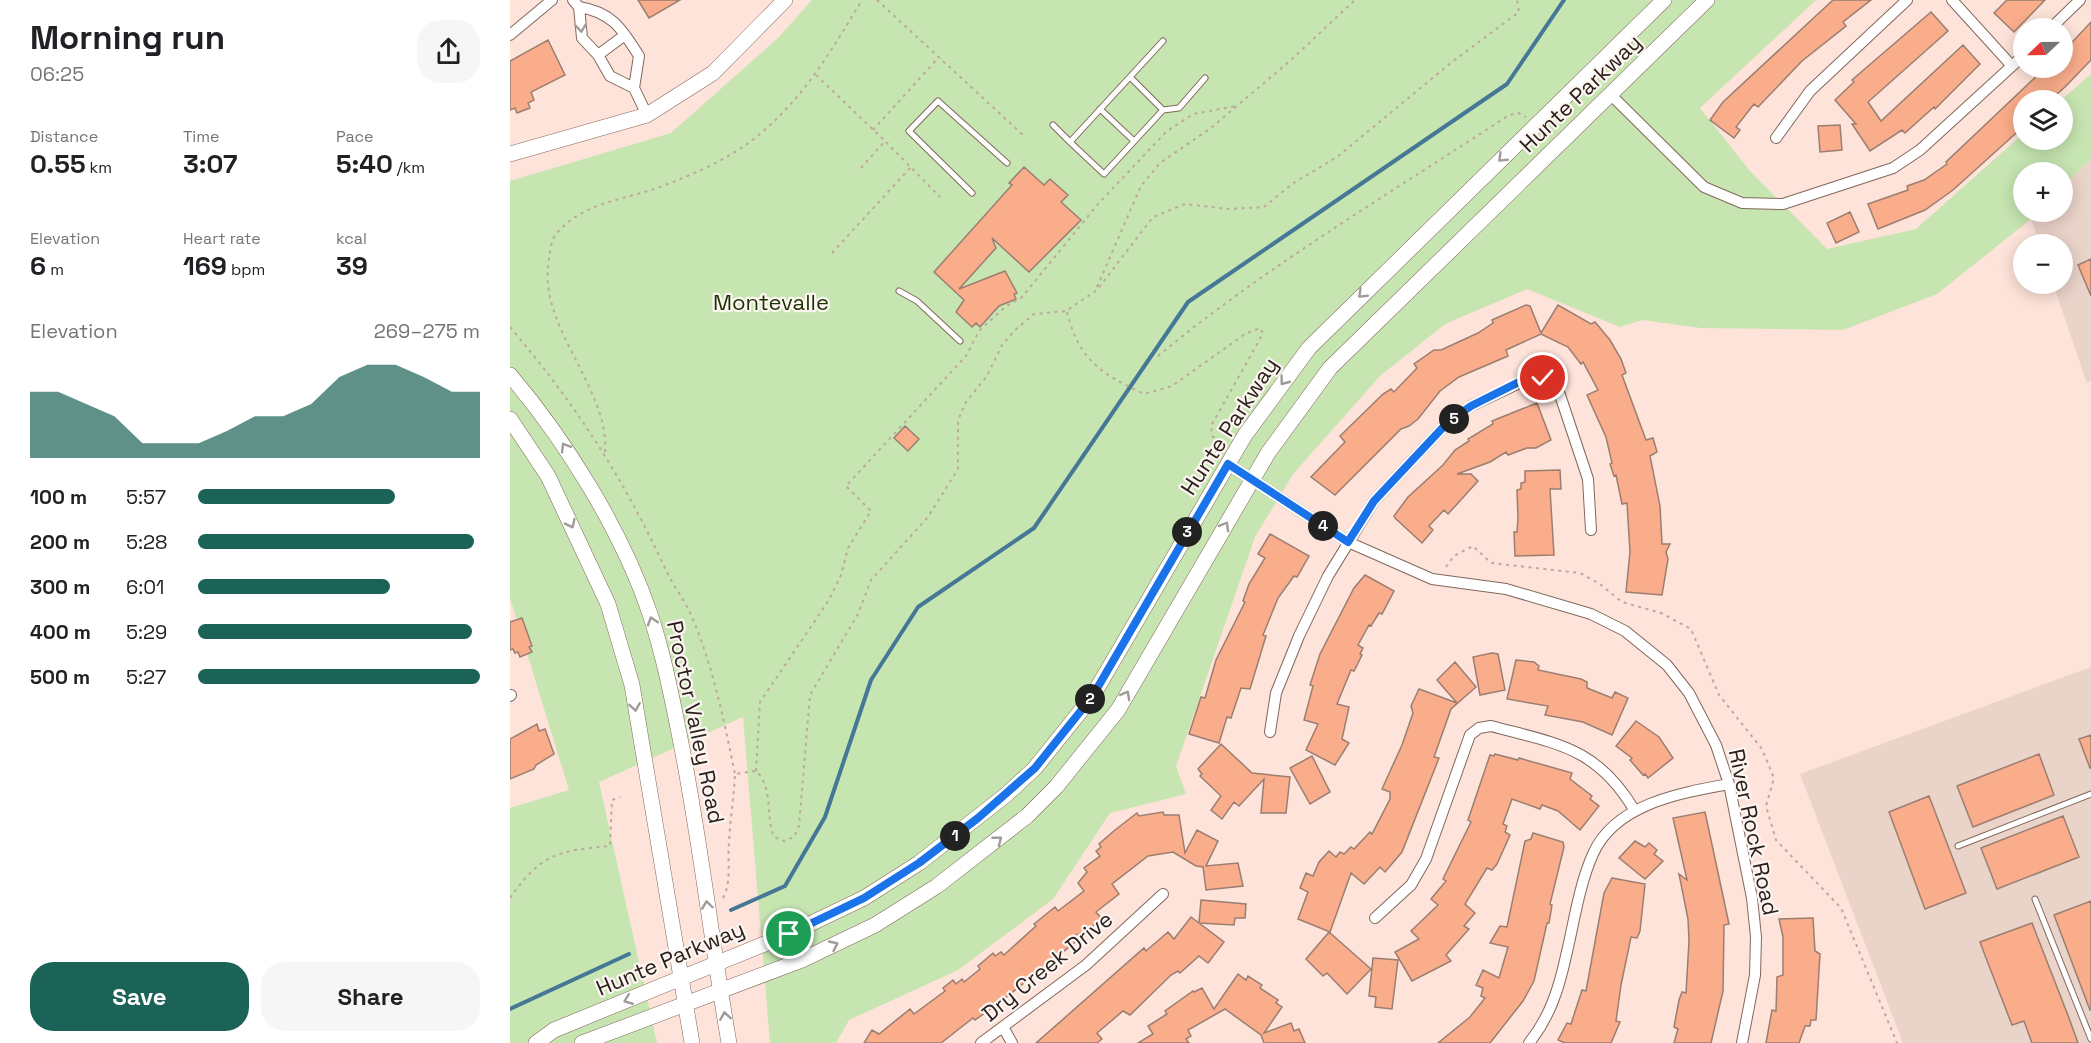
<!DOCTYPE html>
<meta charset="utf-8">
<style>
:root{--surface:#fff;--page:#f6f6f6;--text:#202124;--muted:#757577;--accent:#1c6357}
body{margin:0;font-family:"Space Grotesk",sans-serif;background:var(--page);color:var(--text);height:100vh;display:flex;flex-direction:column;font-size:22px;white-space:nowrap}
*{box-sizing:border-box;margin:0}
p{font-size:20px;color:var(--muted)}
.icon{flex:none;width:33px;height:33px;fill:none;stroke:currentColor;stroke-width:2;stroke-linecap:round;stroke-linejoin:round}
.map{position:relative;flex:1;overflow:hidden}
.drawer{display:flex;flex-direction:column;background:var(--surface);width:510px}
.drawer>*{flex:none}
.needle{width:39px;rotate:248deg}
.buttons{position:absolute;left:1503px;top:18px;display:grid;gap:12px}
.buttons a{display:grid;place-items:center;width:60px;height:60px;border-radius:50%;background:var(--surface);box-shadow:0 3px 15px #0003;font-size:30px}
.pin{position:absolute;display:grid;place-items:center;width:51px;height:51px;color:#fff;margin:-26px;border:3px solid #fff;border-radius:50%;box-shadow:0 2px 6px #0007}
.km{position:absolute;width:30px;height:30px;margin:-15px;border-radius:50%;background:#222;color:#fff;font-size:16px;line-height:30px;text-align:center}
.round{display:grid;place-items:center;flex:none;width:63px;height:63px;border-radius:24px;background:var(--page)}
.headline{display:flex;align-items:center;justify-content:space-between;height:102px;padding:0 30px}
h1{font-size:33px;font-weight:700;line-height:45px}
.stats{display:grid;grid-template-columns:repeat(3,1fr);gap:9px;height:102px;padding:6px 30px}
.stats div{display:grid;align-content:center}
.stats b{font-size:26px;font-weight:700}
.stats small{font-size:16px;font-weight:400}
.stats p{font-size:16px}
.chart{height:168px;padding:12px 30px}
.chart p{display:flex;justify-content:space-between}
.chart svg{width:100%;height:108px;margin-top:6px;fill:var(--accent);opacity:.7}
.action{display:flex;gap:12px;margin-top:auto;padding:12px 30px}
.action a{flex:1;height:69px;border-radius:24px;background:var(--accent);color:#fff;font-size:24px;font-weight:700;line-height:69px;text-align:center}
.action a+a{background:var(--page);color:var(--text)}
ul{padding:0 30px;list-style:none;font-size:20px}
li{display:grid;grid-template-columns:96px 72px 1fr;align-items:center;height:45px}
li i{height:15px;border-radius:8px;background:var(--accent)}
main{display:flex;flex:1;min-height:0}
.map>svg:first-child{display:block}
.commercial{fill:#ead3c9}
.green{fill:#c6e5b1}
.lines{fill:none;stroke-linecap:round;stroke-linejoin:round}
.stream{stroke:#457796;stroke-width:4}
.building{fill:#faad8b;stroke:#9b7e71;stroke-width:1.5}
.lane-casing{stroke:#83675c;stroke-width:7}
.street-casing{stroke:#83675c;stroke-width:12}
.secondary-casing{stroke:#83675c;stroke-width:16}
.path{stroke:#bda89f;stroke-width:2;stroke-dasharray:3 4.5;stroke-linecap:butt}
.lane{stroke:#fff;stroke-width:5}
.street{stroke:#fff;stroke-width:10}
.secondary{stroke:#fff;stroke-width:15}
.oneway{stroke:#a09b98}
.route-casing{stroke:#fff;stroke-width:12}
.route{stroke:#1a73e8;stroke-width:8}
.labels{text-anchor:middle;dominant-baseline:central;stroke-width:4.5;stroke-linejoin:round;paint-order:stroke}
.street-label{font-size:22px;fill:#2b201b;stroke:#fcf5f2}
.park-label{font-size:22px;fill:#1b3302;stroke:#fcf5f2}
</style>
<main>
<section class="drawer">
<div class="headline"><div><h1>Morning run</h1><p>06:25</p></div><a class="round"><svg class="icon" aria-label="share" viewBox="0 0 24 24"><path d="M12 15V3M7 8l5-5 5 5M5 13v7h14v-7"/></svg></a></div>
<div class="stats">
<div><p>Distance</p><b>0.55<small> km</small></b></div>
<div><p>Time</p><b>3:07</b></div>
<div><p>Pace</p><b>5:40<small> /km</small></b></div>
</div>
<div class="stats">
<div><p>Elevation</p><b>6<small> m</small></b></div>
<div><p>Heart rate</p><b>169<small> bpm</small></b></div>
<div><p>kcal</p><b>39</b></div>
</div>
<div class="chart"><p><span>Elevation</span>269–275 m</p>
<svg viewBox="0 0 160 44" preserveAspectRatio="none"><path d="M0 44V17L10 17L20 22L30 27L40 38L50 38L60 38L70 33L80 27L90 27L100 22L110 11L120 6L130 6L140 11L150 17L160 17V44z"/></svg>
</div>
<ul>
<li><b>100 m</b>5:57<i style="width:70%"></i></li>
<li><b>200 m</b>5:28<i style="width:98%"></i></li>
<li><b>300 m</b>6:01<i style="width:68%"></i></li>
<li><b>400 m</b>5:29<i style="width:97%"></i></li>
<li><b>500 m</b>5:27<i style="width:100%"></i></li>
</ul>
<div class="action"><a>Save</a><a>Share</a></div>
</section>
<div class="map">
<svg width="1581" height="1043" viewBox="0 0 1581 1043">
<rect width="100%" height="100%" fill="#fde3d9"/>
<path class="commercial" d="M1581,158v223l-4,2 -34,-99h9v-40h-22l-9,-25 7,-7h24l1,-25z
M1581,667v376h-188l-103,-269z"/>
<path class="green" d="M302,0h1004l-116,108 50,63 77,78 89,-20 107,-95 1,6h38l-1,-40 30,-26v84l-28,29 -1,-15h-38v40h14l-7,7 -94,75 -94,36 -142,-2 -59,-8 -22,7 -93,-38 -82,35 -65,52 -87,98 -38,63 -79,229 10,28 -76,19 -57,86 -95,71 -109,50 -13,23h-66l-27,-326 -144,65 58,261h-147v-235l59,-18 -59,-192v-417l161,-48 107,-95z"/>
<g class="lines">
<path class="stream" d="M221,910l54,-24 40,-69 46,-137 47,-73 116,-79 154,-226 319,-218 57,-84
M0,1009l119,-55"/>
</g>
<path class="building" d="M128,0h42l-31,18z
M1323,0h38l-28,22 3,4 -44,35 -44,46 -4,-3 -18,23 4,3 -6,8 -24,-18 13,-18z
M1497,0h38l-31,32 -20,-19z
M1421,12l17,19 -80,71 13,19 82,-76 17,19 -45,45 -1,-2 -29,26 -3,-3 -32,21 -18,-27h4l-21,-24 19,-18 -2,-2z
M1581,22v38l-26,27 -15,13h-26v26l-71,64 -28,20 -47,19 -10,-25 40,-14 -1,-4 17,-6 23,-16 -1,-2 99,-94h17v-15z
M38,40l17,35 -34,17 3,8 -6,3 2,5 -13,5 -2,-5 -5,2v-49z
M1330,125l2,25 -22,2 -2,-26z
M514,167l20,18 6,-6 18,16 -7,7 20,18 -52,52 -37,-34 4,10 -37,41 46,-18 12,22 -3,1 2,5 -17,7 -19,21 -4,-4 -4,4 -16,-15 8,-12 -30,-28 78,-87 -3,-2z
M1340,212l9,20 -23,11 -9,-20z
M1581,259v37l-13,-31z
M1016,305l4,1 11,27 17,-28 33,19 4,-2 15,18 11,19 5,14 -4,2 24,65 7,-2 4,14 -7,4 10,50 2,38h8l-4,8 2,7 -6,36 -36,-3 4,-40 -3,-49 -5,1 -6,-29 -2,1 -4,-12 2,-1 -6,-26 -19,-42 11,-5 -15,-28 -2,2 -13,-17 -27,-13 -35,16 2,6 -49,21 -19,14 -22,28 -9,7 -8,3 -66,66 -24,-18 34,-35 -5,-6 43,-42 8,-5 3,3 23,-24 -3,-4 20,-14h7l37,-17 15,-10 -1,-3z
M1027,403l14,37 -15,8h-9l-19,7 -2,-3 -16,10 -33,12h14l7,7 -30,33 -4,-4 -15,16 4,4 -11,13 -27,-25 -1,-2 14,-19 35,-32 12,-15 14,-9 -1,-2 25,-15 -1,-3z
M395,426l14,13 -11,12 -14,-13z
M1050,470l1,19h-11l4,66 -39,1 -1,-24h3l1,-14 -1,-28 4,-1v-6l4,-1v-11z
M760,534l39,22 -12,21 -3,-1 -16,22 -15,37 3,1 -16,53 -9,-1 -10,30 -4,-1 -8,26 -30,-9 12,-37 4,1 11,-38 29,-58 -2,-1 6,-17 16,-26 -7,-4z
M855,575l29,16 -12,23 -3,-1 -8,13 -2,-1 -11,20 5,3 -3,6 2,1 -8,16 -3,-1 -14,34 12,3 -7,32 7,4 -14,22 -29,-15 12,-26 -14,-4 9,-34 -3,-1 10,-31 34,-66z
M12,618l10,28 -3,1 3,5 -12,5 -2,-5 -3,1 -2,-4 -3,1v-28z
M982,653l6,1 7,36 -25,5 -7,-38z
M1006,660l18,2 5,4 -1,4 43,9 6,3v6l25,10 3,-6 13,6 -16,37 -29,-13 -38,-7 3,-9 -41,-7z
M945,662l21,25 -25,22 -17,48 5,1 -37,94 -17,20 -5,-5 -16,17 -13,-11 -21,59 -32,-13 10,-27 -8,-4 6,-15 7,3 6,-14 10,-11 7,6 4,-5 4,2 7,-7 3,2 16,-17 2,2 18,-35v-7l-8,-3 20,-44 11,-32 -2,-7 8,-17 38,14 -20,-23z
M1126,721l23,16 14,21 -25,20 -3,-4 -2,1 -13,-15 2,-2 -16,-12z
M27,724l2,7 6,-2 9,25 -18,11 -2,4 -24,10v-40z
M1581,735v33h-1l-11,-29z
M711,744l31,29 38,4 -4,36h-25l3,-34 -25,27 -5,-4 -12,17 -11,-9 10,-14 -21,-20 2,-2 -4,-5z
M985,754l23,6 1,-2 53,15 -2,6 22,17 -2,3 9,7 -19,24 -22,-19 -16,-6 -2,4 -28,-10 -9,25 4,2 -2,6 5,3 -13,29 -5,6 -5,-2 -22,36 10,9 -11,13 5,3 -23,26 5,6 -39,20 -17,-29 24,-13 -8,-8 27,-26 -7,-6 15,-18 -3,-2 28,-57 -3,-2 22,-65 4,1z
M1529,754l15,41 -81,32 -16,-41z
M802,756l18,36 -20,12 -20,-36z
M1419,796l37,97 -41,16 -36,-97z
M653,812l1,3h15l6,38 12,-23 21,11 -12,25 32,-3 5,23 -37,4 -3,-23 -7,-1 -23,-14 -25,4 -36,28 7,10 -23,18 5,6 -12,12 -13,5 3,4 -80,64 -24,17 -2,-2 -32,25h-77l8,-13 7,4 31,-25 4,5 31,-23 -2,-3 10,-8 3,4 6,-5 2,3 16,-13 -2,-3 15,-13 2,3 6,-4 3,3 32,-29 -2,-2 21,-17 3,4 26,-20 -6,-8 9,-11 -3,-4 16,-12 -4,-5 5,-4 -2,-3 16,-14 22,-17 2,3z
M1195,812l24,112 -5,1 -1,66 -12,52h-37l4,-14 -4,-2 5,-27 3,-8 4,1 3,-52 -1,-22 -9,-45 8,6 -14,-62z
M1553,816l16,41 -82,32 -16,-41z
M1023,833l30,9 1,5 -14,57 2,1 -3,18h-2l-13,58 -11,20 -33,42h-52l32,-26 15,-19 -4,-2 2,-8 -7,-3 7,-15 16,8 9,-31 -18,-4 10,-17 7,1 18,-86 6,-2z
M1125,841l10,6 4,-4 8,7 -3,4 9,7 -18,18 -26,-21z
M1102,878l33,6 -5,47 -3,7 -6,-1 -10,48 -5,36 4,1 -9,21h-46l-7,-3 9,-17 4,1 11,-34 4,1 18,-98z
M691,900l45,4 -1,14h-10l-1,7 -35,-2z
M1581,901v109h-1l-36,-95z
M681,917l33,25 -16,21 -9,-7 -19,17 -2,-2 -7,4 -41,40 -7,-4 -26,22 5,6 -5,4h-61l108,-95 2,3 22,-19 6,7z
M1303,918l2,33 5,3 -4,66h-5l-1,6h-5l-6,17h-33l6,-33 4,1 1,-34 6,-2v-38l-4,-18z
M1522,923l37,95 9,25h-46l-8,-22 -12,4 -26,-67 -6,-16z
M819,932l42,37 -24,25 -20,-21 -4,3 -17,-17z
M863,958l25,2 -6,49 -17,-2 1,-10 -7,-1z
M728,974l8,6 2,-4 14,9 -2,3 18,12 -2,3 6,4 -18,26 27,-10 3,8 5,-2 6,14h-41l-3,-8 -36,-26 -37,21 3,6 -5,3 3,4h-51l15,-9 -5,-8 19,-12 -2,-3 28,-20 1,1 8,-4 12,21z"/>
<g class="lines">
<defs>
<path id="lane" d="M653,41l-93,101 34,32 59,-64 16,-2 26,-30
M620,77l33,33
M590,109l34,32
M543,125l17,17
M462,193l-63,-62 29,-30 69,62
M389,291l18,10 43,40
M1448,846l133,-52
M1525,899l56,140"/>
<path id="street" d="M63,0l6,7 3,31 16,17 12,21 24,12 5,-32c-17,-27 -27,-44 -60,-49
M1442,0l60,66
M1541,28l29,-28
M0,35l42,-35
M88,55l27,-20
M124,88l13,27
M1101,95l93,92 38,16 41,1 110,-36 27,-18 104,-95
M1266,138l34,-47 97,-91
M718,464l120,78 84,37 74,10 85,25 34,17 42,34 22,28 27,52 13,39 23,114 4,39 -1,38 -13,68
M0,696l1,-1
M760,732l6,-39 23,-57 29,-60 46,-75 74,-79 23,-16 63,-30 18,6 8,13 28,84 3,51
M865,918l36,-33 15,-26 44,-124 9,-7 12,-2c67,18 106,21 144,85
M493,1027l9,16
M471,1043l105,-78 77,-71
M1019,1043c21,-26 30,-55 37,-87 8,-33 13,-71 27,-102 22,-50 87,-61 136,-70"/>
<path id="secondary" d="M0,154l137,-39 66,-42 72,-73
M0,375c56,66 112,156 140,239 13,39 21,79 29,119 21,103 32,207 50,310
M0,419l38,57 60,128 24,81 60,358
M26,1043l18,-13 235,-96 75,-36 55,-35 87,-68 29,-27 57,-71 153,-262 64,-87 355,-348
M72,1043l220,-83 73,-35 62,-39 90,-70 29,-29 62,-77 150,-257 62,-85 377,-368"/>
</defs>
<use href="#lane" class="lane-casing"/>
<use href="#street" class="street-casing"/>
<use href="#secondary" class="secondary-casing"/>
<path class="path" d="M367,0l147,136
M306,75l69,66
M363,130l66,-73
M351,168l24,-27 55,56
M322,253l79,-86
M587,287l44,-101 19,-23 51,-35 80,-68 64,-60
M557,312c12,49 35,62 77,82l28,-8 73,-52 15,-6 3,5 -7,13 -45,80 1,10 8,6
M0,327c66,78 111,147 155,241 7,16 19,31 26,47 22,50 33,106 44,159
M648,356c110,-91 233,-163 351,-241l10,-2 7,4
M95,452c5,-60 -63,-123 -57,-183 1,-10 2,-28 8,-35 26,-31 66,-34 101,-46 30,-11 60,-24 86,-41 54,-38 86,-92 119,-147
M936,567l8,-11 19,-10 18,17 89,10 20,11 22,18 39,11 30,16 28,66 43,54 12,29 -8,28 10,34 65,68 56,135
M246,771l4,-69 69,-102 12,-25 7,-27 23,-37 -25,-25 120,-130 13,-25 26,-24 17,-10 76,-93 68,-72 27,-18 43,-8
M0,898c32,-45 47,-47 100,-52l2,-46 8,-3
M213,898c9,-17 4,-36 6,-55 1,-23 5,-46 6,-69l21,-3c18,17 9,45 18,66l10,4 10,-4 5,-11 11,-131 48,-81 13,-34 57,-63 30,-48v-49l8,-18 21,-26 15,-31 13,-15 19,-16 32,-3 31,-21 56,-73 32,-13 44,5 35,-2 28,-23 45,-27 115,-95 67,-50 -2,-12"/>
<use href="#lane" class="lane"/>
<use href="#street" class="street"/>
<use href="#secondary" class="secondary"/>
</g>
<defs><path id="oneway-chevron" d="M-2-3.5L2.5 0L-2 3.5" fill="none" stroke-width="1.6" stroke-linecap="round" stroke-linejoin="round" transform="scale(1.5)"/></defs>
<g class="oneway">
<use href="#oneway-chevron" transform="translate(71 28) rotate(84)"/>
<use href="#oneway-chevron" transform="translate(992 158) rotate(136)"/>
<use href="#oneway-chevron" transform="translate(852 294) rotate(136)"/>
<use href="#oneway-chevron" transform="translate(774 381) rotate(127)"/>
<use href="#oneway-chevron" transform="translate(55 447) rotate(-121)"/>
<use href="#oneway-chevron" transform="translate(61 524) rotate(64)"/>
<use href="#oneway-chevron" transform="translate(715 526) rotate(-60)"/>
<use href="#oneway-chevron" transform="translate(142 621) rotate(-108)"/>
<use href="#oneway-chevron" transform="translate(616 695) rotate(-61)"/>
<use href="#oneway-chevron" transform="translate(125 707) rotate(81)"/>
<use href="#oneway-chevron" transform="translate(488 840) rotate(-38)"/>
<use href="#oneway-chevron" transform="translate(197 905) rotate(-98)"/>
<use href="#oneway-chevron" transform="translate(324 945) rotate(-25)"/>
<use href="#oneway-chevron" transform="translate(118 1000) rotate(158)"/>
<use href="#oneway-chevron" transform="translate(215 1016) rotate(-99)"/>
</g>
<g class="lines">
<defs>
<path id="route" d="M279,934l75,-36 55,-35 59,-45 57,-50 57,-71 136,-233 120,78 26,-41 74,-79 23,-16 50,-25 13,-5 9,2"/>
</defs>
<use href="#route" class="route-casing"/>
<use href="#route" class="route"/>
</g>
<g class="labels">
<g class="street-label">
<text transform="translate(1070 93) rotate(-44)">Hunte Parkway</text>
<text transform="translate(719 426) rotate(-57)">Hunte Parkway</text>
<text transform="translate(186 722) rotate(78)">Proctor Valley Road</text>
<text transform="translate(1244 832) rotate(78)">River Rock Road</text>
<text transform="translate(160 958) rotate(-23)">Hunte Parkway</text>
<text transform="translate(537 966) rotate(-39)">Dry Creek Drive</text>
</g>
<g class="park-label">
<text x="261" y="302">Montevalle</text>
</g>
</g>
</svg>
<div class="buttons">
<a><svg class="needle" viewBox="-14 -14 28 28"><path d="M0-13l5 13h-10z" fill="#e53935"/><path d="M0 13l5-13h-10z" fill="#757577"/></svg></a>
<a><svg class="icon" aria-label="layers" viewBox="0 0 24 24"><path d="M12 4l9 5-9 5-9-5zM3 14l9 5 9-5"/></svg></a>
<a>+</a>
<a>−</a>
</div>
<div class="pin" style="left:279px;top:934px;background:#1e9e55"><svg class="icon" aria-label="arrive" viewBox="0 0 24 24"><path d="M6 21V4h12l-3 4 3 4H6"/></svg></div>
<div class="pin" style="left:1033px;top:378px;background:#d93025"><svg class="icon" aria-label="check" viewBox="0 0 24 24"><path d="M5 12l5 5 9-10"/></svg></div>
<b class="km" style="left:445px;top:836px">1</b>
<b class="km" style="left:580px;top:699px">2</b>
<b class="km" style="left:677px;top:532px">3</b>
<b class="km" style="left:813px;top:526px">4</b>
<b class="km" style="left:944px;top:419px">5</b>
</div>
</main>
